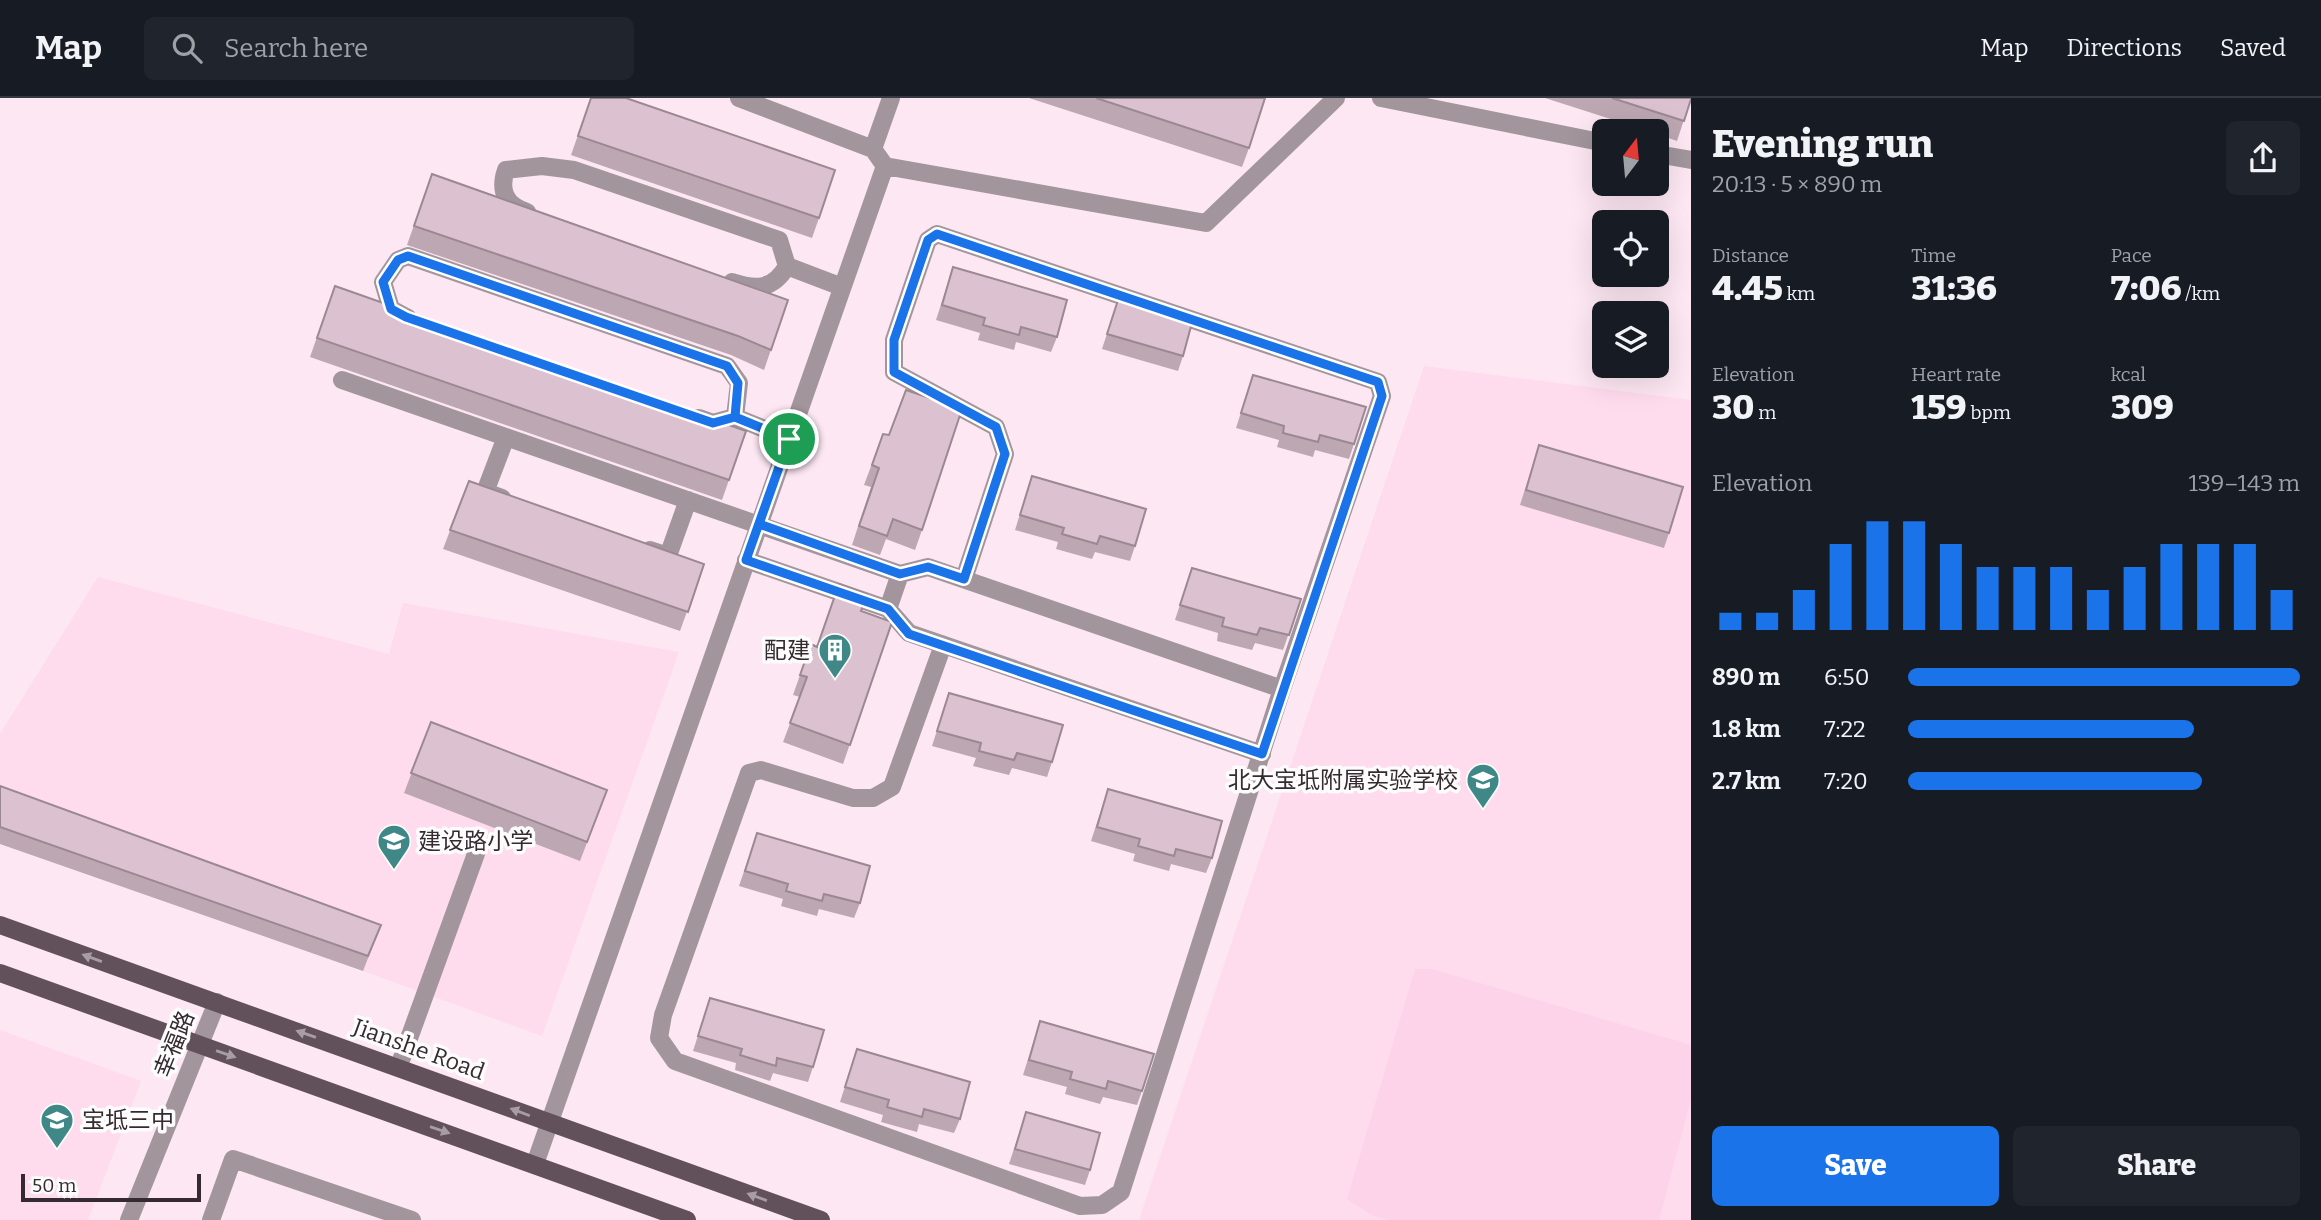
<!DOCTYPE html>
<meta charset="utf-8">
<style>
:root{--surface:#171b24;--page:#20242c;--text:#f1f3f6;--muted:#9ea1a6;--line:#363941;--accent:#1a73e8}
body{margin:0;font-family:Bitter,"Noto Sans SC",serif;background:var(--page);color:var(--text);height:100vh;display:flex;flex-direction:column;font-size:26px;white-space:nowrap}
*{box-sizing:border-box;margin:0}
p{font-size:23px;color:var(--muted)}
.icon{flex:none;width:38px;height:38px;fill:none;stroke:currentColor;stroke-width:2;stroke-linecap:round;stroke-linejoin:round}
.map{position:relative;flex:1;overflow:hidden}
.panel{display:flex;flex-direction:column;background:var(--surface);width:630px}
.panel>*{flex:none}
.needle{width:46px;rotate:16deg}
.buttons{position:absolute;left:1592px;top:21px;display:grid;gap:14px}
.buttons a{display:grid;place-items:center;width:77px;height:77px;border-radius:10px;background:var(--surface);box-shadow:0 7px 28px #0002;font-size:35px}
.scale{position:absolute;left:21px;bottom:18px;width:180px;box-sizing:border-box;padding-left:7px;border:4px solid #352a30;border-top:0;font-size:19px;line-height:24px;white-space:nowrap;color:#352a30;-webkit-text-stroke:5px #fbfcfb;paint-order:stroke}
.pin{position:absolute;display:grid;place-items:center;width:60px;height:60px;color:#fff;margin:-30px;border:4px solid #fff;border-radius:50%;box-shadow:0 2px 7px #0007}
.round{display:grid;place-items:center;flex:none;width:74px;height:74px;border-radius:10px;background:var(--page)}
.summary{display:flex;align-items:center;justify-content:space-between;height:119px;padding:0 21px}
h1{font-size:38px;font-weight:800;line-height:52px}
.stats{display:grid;grid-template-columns:repeat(3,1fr);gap:10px;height:119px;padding:7px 21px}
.stats div{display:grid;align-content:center}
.stats b{font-size:35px;font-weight:800}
.stats small{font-size:19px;font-weight:400}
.stats p{font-size:19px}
.chart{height:196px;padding:14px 21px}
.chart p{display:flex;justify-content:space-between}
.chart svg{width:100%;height:126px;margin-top:7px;stroke:var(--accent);stroke-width:6}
.button{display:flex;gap:14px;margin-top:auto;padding:14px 21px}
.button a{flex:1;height:80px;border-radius:10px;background:var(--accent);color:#fff;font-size:28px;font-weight:800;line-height:80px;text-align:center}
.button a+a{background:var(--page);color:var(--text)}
ul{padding:0 21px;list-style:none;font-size:23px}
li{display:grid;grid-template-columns:112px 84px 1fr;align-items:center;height:52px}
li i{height:18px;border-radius:9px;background:var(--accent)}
header{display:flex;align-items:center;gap:42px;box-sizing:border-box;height:98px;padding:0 35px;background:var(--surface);border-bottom:2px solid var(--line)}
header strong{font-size:33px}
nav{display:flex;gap:38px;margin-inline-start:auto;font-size:24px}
.search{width:490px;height:63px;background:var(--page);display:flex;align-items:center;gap:18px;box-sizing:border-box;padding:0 24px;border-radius:10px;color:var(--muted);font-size:26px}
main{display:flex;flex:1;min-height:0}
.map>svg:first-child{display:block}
.built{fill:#fedbed}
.green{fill:#fdd3ea}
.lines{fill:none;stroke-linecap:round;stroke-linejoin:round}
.minor{stroke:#a2969c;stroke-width:18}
.major{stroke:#62505a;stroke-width:18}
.wall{fill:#bda7b3}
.building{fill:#dcc2d0;stroke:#9a8892;stroke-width:2}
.oneway{fill:#a79da2}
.route-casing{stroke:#fff;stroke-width:14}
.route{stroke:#1a73e8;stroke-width:9}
.labels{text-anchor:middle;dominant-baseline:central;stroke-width:7;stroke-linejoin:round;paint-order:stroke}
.poi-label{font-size:23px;fill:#352a30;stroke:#fbfcfb;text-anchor:end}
.street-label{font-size:23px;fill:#352a30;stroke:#fbfcfb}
</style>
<header>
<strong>Map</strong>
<div class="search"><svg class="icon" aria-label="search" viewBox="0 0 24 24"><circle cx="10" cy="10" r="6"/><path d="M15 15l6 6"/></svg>Search here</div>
<nav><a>Map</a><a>Directions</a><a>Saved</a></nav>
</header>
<main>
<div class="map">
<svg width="1691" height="1122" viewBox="0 0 1691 1122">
<rect width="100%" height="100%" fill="#fde7f3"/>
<path class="built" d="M1424,268l267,34v820h-552z
M98,479l291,77 14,-51 276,49 -137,384 -179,-65 12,-31 -375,-137v-69z
M0,932l141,51 -53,139h-88z"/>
<path class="green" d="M1415,871h17l259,76v54l-32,121h-271l-16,-5 -25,-16z"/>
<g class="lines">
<path class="minor" d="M739,0l134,51 12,17 321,57 130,-125
M1381,0l224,45
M873,51l18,-51
M1657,56l34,6
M527,114c-22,-7 -28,-22 -21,-42l36,-4 32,4 205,70 8,26 55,21
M732,184c24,8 41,8 55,-16
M408,220l-17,-9 -8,-27 15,-22 10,-4 319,110 12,17 -4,34 54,22
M342,282l558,194 28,-7 354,122
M699,320l14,5 22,-6
M502,400l-17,-6 21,-55
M650,452l18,6 20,-56
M746,462l142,49 21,24 353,121
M888,511l12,-35
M943,547l-51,142 -19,11h-20l-92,-28 -12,3 -86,242 -4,23 16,23 405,145 22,-1 19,-13 161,-503 100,-293 -4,-14 -441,-148 -9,6 -34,100v32l102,55 9,27 -41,125
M399,968l78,-215
M535,1066l350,-998
M129,1122l88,-218
M211,1122l22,-61 179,61"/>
<path class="major" d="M0,827l821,295
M0,875l687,247"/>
</g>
<path class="wall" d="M591,0l228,120 -7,20 -241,-83z
M1029,0h235l-15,50 -7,19z
M1545,0h146l-14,43 -20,-7v-3h-9z
M432,76l356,126 -24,70 -33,-15 -324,-110z
M953,169l104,70 -6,15 -35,-10 -2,8 -36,-10 2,-7 -44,-13z
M335,188l411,145 -24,69 -412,-143z
M1119,199l64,59 -5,15 -76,-22z
M1253,277l113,32 -17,52 -34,-9 -2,7 -36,-10 2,-7 -43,-12z
M883,336l39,96 -7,20 -29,-11 -6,16 -28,-10 19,-58 -7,-2z
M1539,347l130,88 -5,15 -144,-43z
M1032,378l103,70 -5,15 -35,-9 -3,7 -36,-10 2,-7 -43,-12z
M469,383l235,83 -24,67 -237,-82z
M1192,470l109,31 -18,51 -28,-7 -3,7 -35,-9 1,-8 -43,-13z
M861,513l31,11 -49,142 -60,-22 17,-45 -7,-2 7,-20 17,-29z
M949,595l103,69 -5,15 -35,-9 -3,7 -36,-9 3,-8 -44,-12z
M431,624l176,68 -27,71 -176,-68z
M0,688l381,139 -18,46 -363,-127z
M1108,691l104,69 -6,15 -35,-9 -2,7 -36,-10 2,-7 -44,-13z
M757,735l103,70 -6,15 -35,-9 -2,7 -36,-10 2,-7 -44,-13z
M710,900l103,69 -5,15 -35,-9 -3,8 -35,-11 1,-7 -43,-12z
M1040,923l102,70 -5,14 -34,-8 -3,7 -35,-10 2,-7 -44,-12z
M857,951l103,70 -6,14 -35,-9 -2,8 -36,-10 2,-7 -43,-13z
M1026,1014l64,58 -5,15 -76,-21z"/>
<path class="building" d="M591,0h35l209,72 -16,48 -241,-82z
M1096,0h169l-16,50z
M1612,0h79v1l-7,22z
M432,76l356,126 -17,50 -33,-14 -324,-110z
M953,169l114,33 -10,37 -36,-10 -2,8 -36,-10 2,-7 -43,-13z
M335,188l411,145 -17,49 -412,-142z
M1119,199l74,22 -10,37 -76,-22z
M1253,277l113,32 -12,37 -34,-9 -2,7 -35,-9 1,-7 -43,-13z
M906,292l56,19 -40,121 -29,-11 -6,17 -28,-10 20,-58 -7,-3 11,-31 6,1z
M1539,347l144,42 -14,46 -143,-43z
M1032,378l114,33 -11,37 -35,-10 -3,8 -35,-10 2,-6 -44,-13z
M469,383l235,83 -16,48 -238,-82z
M1192,470l109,31 -12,36 -29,-7 -3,7 -35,-9 2,-8 -44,-13z
M839,486l28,10 -6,17 31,11 -42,123 -60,-22 17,-46 -7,-2 11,-31 6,3z
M949,595l114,32 -11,37 -35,-9 -3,7 -35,-9 2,-8 -44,-12z
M431,624l176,68 -20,52 -176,-69z
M0,688l381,139 -13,31 -368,-129z
M1108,691l114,32 -10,37 -36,-9 -2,7 -36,-10 2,-7 -43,-12z
M757,735l113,33 -10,37 -36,-9 -2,7 -36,-10 2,-7 -43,-13z
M710,900l114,32 -11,37 -36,-9 -1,8 -36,-11 2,-6 -44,-13z
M1040,923l114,33 -12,37 -34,-10 -2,8 -36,-10 2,-7 -43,-12z
M857,951l113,33 -10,37 -36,-10 -2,8 -35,-10 2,-7 -44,-13z
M1026,1014l74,21 -10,37 -75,-21z"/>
<defs><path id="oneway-solid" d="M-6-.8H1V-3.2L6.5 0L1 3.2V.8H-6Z" transform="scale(1.75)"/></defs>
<g class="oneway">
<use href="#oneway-solid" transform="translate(92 860) rotate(-160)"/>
<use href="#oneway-solid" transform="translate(306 936) rotate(-161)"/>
<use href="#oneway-solid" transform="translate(226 956) rotate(19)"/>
<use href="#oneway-solid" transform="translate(520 1014) rotate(-159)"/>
<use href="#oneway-solid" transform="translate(440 1032) rotate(19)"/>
<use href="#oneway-solid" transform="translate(757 1099) rotate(-160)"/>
</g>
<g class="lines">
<defs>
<path id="route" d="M789,341l-54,-22 3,-34 -11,-17 -319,-110 -10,4 -15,22 8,27 15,8 307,106 22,-6 54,22 -43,121 142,49 21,25 353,120 120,-358 -4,-14 -441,-148 -9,6 -34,100v32l102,55 9,27 -41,125 -36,-12 -28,7 -141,-50 30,-85"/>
</defs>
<use href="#route" class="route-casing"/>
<use href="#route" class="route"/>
</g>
<defs>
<symbol id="building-pin" viewBox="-11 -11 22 30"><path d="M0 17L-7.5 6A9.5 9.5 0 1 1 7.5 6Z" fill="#408888" stroke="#fbfcfb"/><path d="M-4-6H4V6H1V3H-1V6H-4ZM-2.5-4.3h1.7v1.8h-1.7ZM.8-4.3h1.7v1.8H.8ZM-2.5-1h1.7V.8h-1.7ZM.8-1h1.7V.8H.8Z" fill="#fff"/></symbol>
<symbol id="school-pin" viewBox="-11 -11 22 30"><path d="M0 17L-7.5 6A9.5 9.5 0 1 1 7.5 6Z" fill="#408888" stroke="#fbfcfb"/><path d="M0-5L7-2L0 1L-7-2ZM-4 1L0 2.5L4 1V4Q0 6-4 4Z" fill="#fff"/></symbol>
</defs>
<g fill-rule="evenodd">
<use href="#building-pin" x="816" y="533" width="38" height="52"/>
<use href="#school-pin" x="1464" y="663" width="38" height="52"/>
<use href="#school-pin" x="375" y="724" width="38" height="52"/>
<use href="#school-pin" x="38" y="1003" width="38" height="52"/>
</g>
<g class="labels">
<g class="poi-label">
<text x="810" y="552">配建</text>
<text x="1458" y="682">北大宝坻附属实验学校</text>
<text x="418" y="743" text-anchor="start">建设路小学</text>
<text x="82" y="1022" text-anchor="start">宝坻三中</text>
</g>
<g class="street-label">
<text transform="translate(174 946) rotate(-68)">幸福路</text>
<text transform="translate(419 951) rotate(20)">Jianshe Road</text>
</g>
</g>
</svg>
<div class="buttons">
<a><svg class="needle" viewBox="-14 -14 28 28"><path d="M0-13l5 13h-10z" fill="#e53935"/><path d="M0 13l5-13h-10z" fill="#9ea1a6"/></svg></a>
<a><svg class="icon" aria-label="locate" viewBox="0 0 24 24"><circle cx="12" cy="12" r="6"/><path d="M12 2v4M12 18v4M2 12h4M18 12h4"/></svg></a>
<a><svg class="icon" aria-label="layers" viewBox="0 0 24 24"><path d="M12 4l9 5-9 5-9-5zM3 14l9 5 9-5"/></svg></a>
</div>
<div class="scale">50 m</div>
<div class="pin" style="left:789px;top:341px;background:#1e9e55"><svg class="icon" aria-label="arrive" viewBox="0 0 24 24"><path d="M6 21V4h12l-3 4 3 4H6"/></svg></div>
</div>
<section class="panel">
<div class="summary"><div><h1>Evening run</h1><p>20:13 · 5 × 890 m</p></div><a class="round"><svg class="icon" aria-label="share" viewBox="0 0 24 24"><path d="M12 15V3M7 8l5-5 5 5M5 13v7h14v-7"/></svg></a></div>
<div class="stats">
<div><p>Distance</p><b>4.45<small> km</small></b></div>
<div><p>Time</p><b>31:36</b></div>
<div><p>Pace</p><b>7:06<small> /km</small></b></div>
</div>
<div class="stats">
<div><p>Elevation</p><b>30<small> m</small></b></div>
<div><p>Heart rate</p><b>159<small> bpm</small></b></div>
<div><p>kcal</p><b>309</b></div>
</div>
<div class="chart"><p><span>Elevation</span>139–143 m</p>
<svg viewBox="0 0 160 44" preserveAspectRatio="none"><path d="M5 44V38M15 44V38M25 44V30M35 44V14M45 44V6M55 44V6M65 44V14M75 44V22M85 44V22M95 44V22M105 44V30M115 44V22M125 44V14M135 44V14M145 44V14M155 44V30"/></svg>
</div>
<ul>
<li><b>890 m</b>6:50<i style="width:100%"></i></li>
<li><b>1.8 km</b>7:22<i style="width:73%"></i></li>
<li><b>2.7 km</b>7:20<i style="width:75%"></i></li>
</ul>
<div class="button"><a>Save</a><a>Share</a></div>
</section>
</main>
